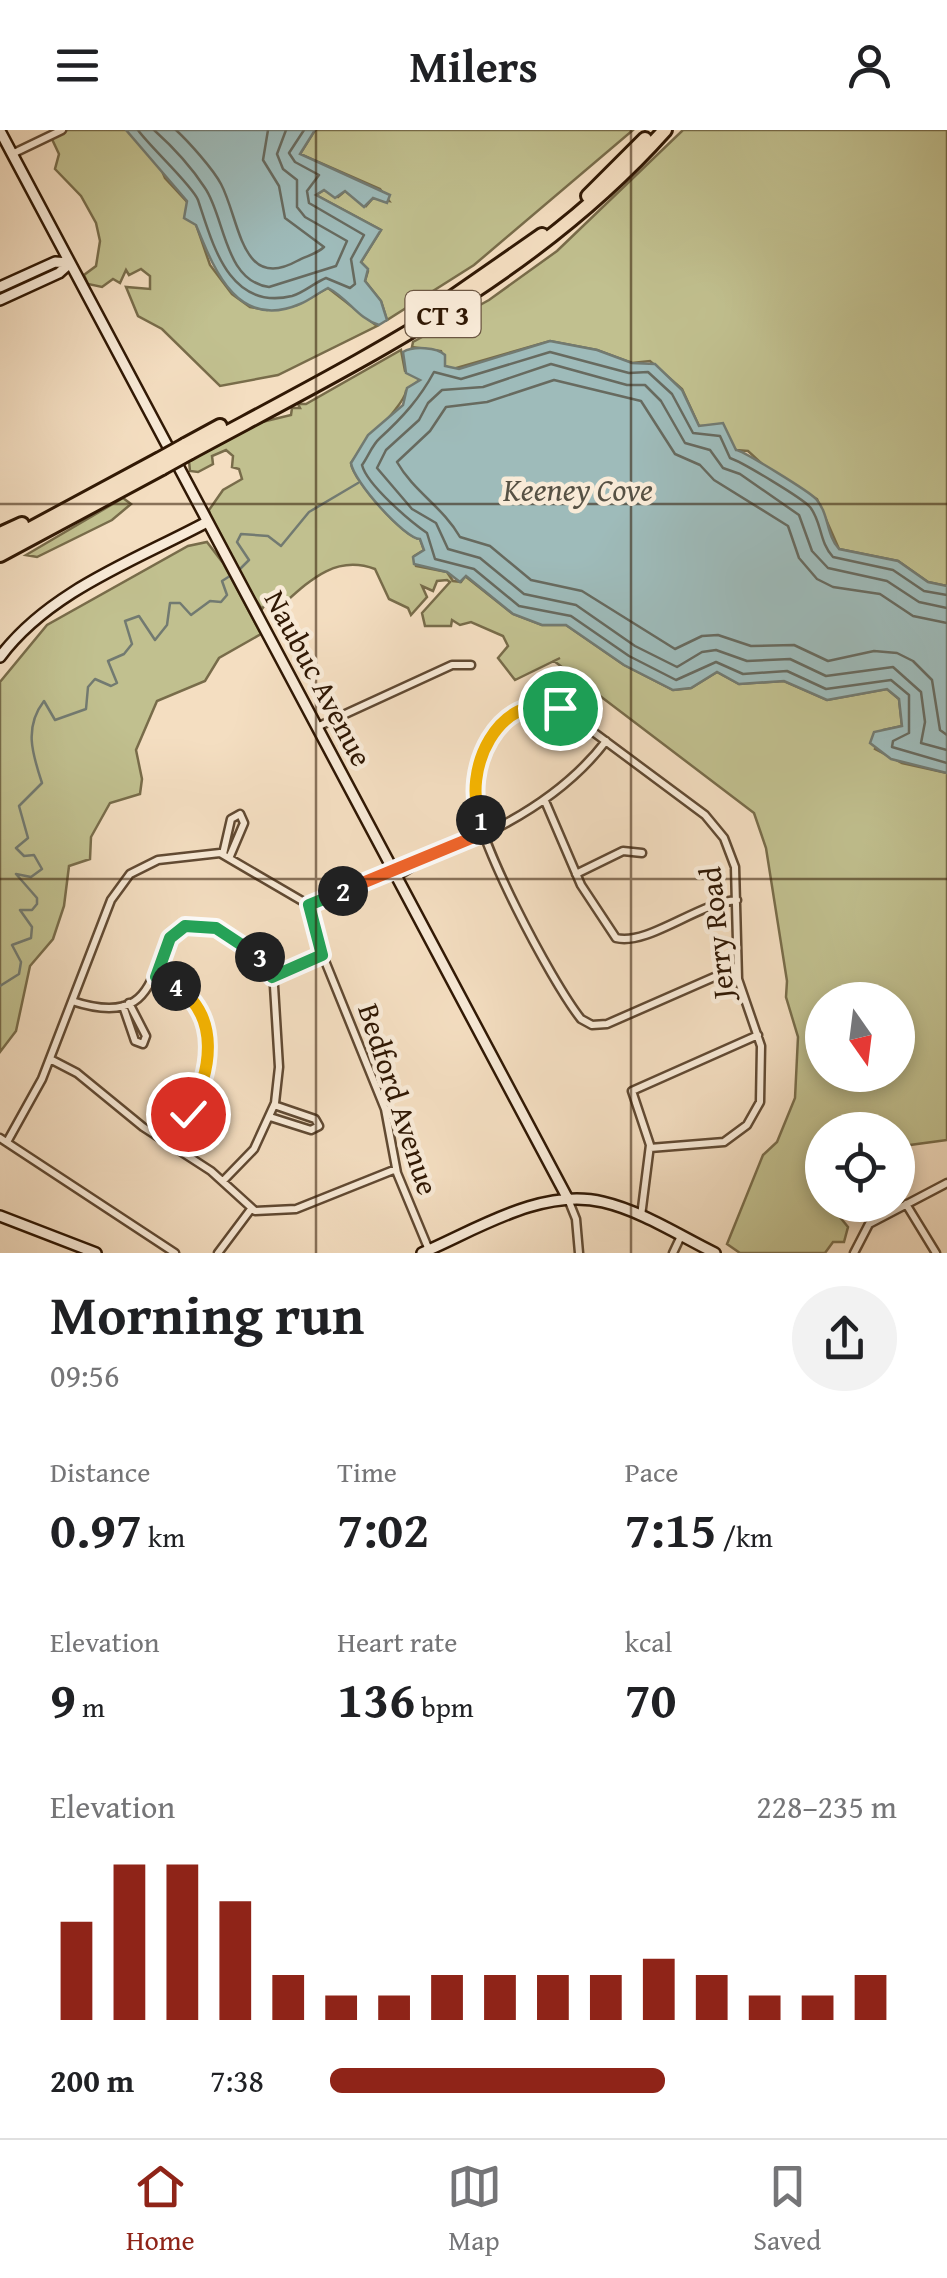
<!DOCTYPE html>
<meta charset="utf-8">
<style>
:root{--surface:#fff;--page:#f2f2f2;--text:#202124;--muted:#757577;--line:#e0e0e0;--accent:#8f2418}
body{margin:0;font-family:"Gentium Book Plus",serif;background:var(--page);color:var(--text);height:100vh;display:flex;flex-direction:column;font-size:38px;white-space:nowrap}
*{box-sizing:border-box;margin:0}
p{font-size:32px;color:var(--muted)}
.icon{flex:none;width:55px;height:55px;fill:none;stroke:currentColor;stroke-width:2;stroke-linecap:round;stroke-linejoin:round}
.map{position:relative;height:1123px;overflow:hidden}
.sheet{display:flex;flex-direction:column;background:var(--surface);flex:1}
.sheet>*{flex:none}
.needle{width:65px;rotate:166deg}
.tools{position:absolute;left:805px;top:852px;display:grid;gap:20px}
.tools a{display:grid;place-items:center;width:110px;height:110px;border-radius:50%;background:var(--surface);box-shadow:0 5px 15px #0003;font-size:50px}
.pin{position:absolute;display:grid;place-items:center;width:85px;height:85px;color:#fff;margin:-42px;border:5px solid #fff;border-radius:50%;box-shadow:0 2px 10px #0007}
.km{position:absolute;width:50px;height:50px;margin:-25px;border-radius:50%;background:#222;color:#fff;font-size:28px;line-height:50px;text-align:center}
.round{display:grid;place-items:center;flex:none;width:105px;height:105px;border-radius:52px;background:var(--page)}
.summary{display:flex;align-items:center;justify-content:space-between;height:170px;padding:0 50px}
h1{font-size:55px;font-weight:700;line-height:75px}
.figures{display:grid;grid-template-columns:repeat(3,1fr);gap:15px;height:170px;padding:10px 50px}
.figures div{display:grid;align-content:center}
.figures b{font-size:50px;font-weight:700}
.figures small{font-size:28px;font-weight:400}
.figures p{font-size:28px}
.chart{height:280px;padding:20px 50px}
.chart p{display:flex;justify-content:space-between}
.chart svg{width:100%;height:180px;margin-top:10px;stroke:var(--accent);stroke-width:6}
ul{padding:0 50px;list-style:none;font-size:32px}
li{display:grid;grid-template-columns:160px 120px 1fr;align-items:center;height:75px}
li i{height:25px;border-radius:12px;background:var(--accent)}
header{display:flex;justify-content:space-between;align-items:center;height:130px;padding:0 50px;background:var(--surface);font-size:45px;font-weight:700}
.dock{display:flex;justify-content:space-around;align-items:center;height:140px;border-top:2px solid var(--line);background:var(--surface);font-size:28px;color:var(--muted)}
.dock a{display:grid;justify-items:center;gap:5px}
.dock .active{color:var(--accent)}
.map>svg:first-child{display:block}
.green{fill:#c1c08f;stroke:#786c4a;stroke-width:2.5;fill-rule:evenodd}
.water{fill:#9ebbba;stroke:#727a71;stroke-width:2.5}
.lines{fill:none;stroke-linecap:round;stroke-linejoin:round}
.shore{stroke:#676a5f;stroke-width:2.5}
.stream{stroke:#727a71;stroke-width:2.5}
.street-casing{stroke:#614a33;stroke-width:11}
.secondary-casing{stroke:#301804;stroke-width:14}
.highway-casing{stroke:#301804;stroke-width:18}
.street{stroke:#f8ead7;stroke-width:6}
.secondary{stroke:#f8ead7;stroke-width:9}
.highway{stroke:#f4dec1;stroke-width:12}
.highway-bridge-casing{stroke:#301804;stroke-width:18;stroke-linecap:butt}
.highway-bridge{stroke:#f4dec1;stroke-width:12}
.split-1-casing{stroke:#fff;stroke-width:20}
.split-2-casing{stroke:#fff;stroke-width:20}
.split-3-casing{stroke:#fff;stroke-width:20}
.split-4-casing{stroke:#fff;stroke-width:20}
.split-5-casing{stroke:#fff;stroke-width:20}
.split-1{stroke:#f5b400;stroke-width:12}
.split-2{stroke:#f0652b;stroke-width:12}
.split-3{stroke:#22a559;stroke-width:12}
.split-4{stroke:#22a559;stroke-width:12}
.split-5{stroke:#f5b400;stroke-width:12}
.grid{fill:none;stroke:#301804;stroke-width:2.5;stroke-opacity:0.55}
.labels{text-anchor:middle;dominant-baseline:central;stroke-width:9;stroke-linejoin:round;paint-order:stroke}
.shield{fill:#f8ead7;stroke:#6c5743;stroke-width:2.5}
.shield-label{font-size:28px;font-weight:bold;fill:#301804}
.street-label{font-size:30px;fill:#301804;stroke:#f8ead7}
.water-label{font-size:32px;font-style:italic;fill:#565144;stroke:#f8ead7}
</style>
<header><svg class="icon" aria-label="menu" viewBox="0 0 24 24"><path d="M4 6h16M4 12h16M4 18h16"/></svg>Milers<svg class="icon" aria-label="person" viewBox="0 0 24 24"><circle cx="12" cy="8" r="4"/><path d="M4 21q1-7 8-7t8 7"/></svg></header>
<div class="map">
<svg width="947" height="1123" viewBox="0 0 947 1123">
<rect width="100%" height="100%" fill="#f4dec1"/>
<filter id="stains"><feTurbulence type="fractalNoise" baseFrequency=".002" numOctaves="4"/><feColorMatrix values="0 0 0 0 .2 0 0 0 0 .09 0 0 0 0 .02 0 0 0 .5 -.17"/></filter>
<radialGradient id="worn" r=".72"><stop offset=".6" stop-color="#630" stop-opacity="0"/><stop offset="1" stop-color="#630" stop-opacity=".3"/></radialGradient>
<path class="green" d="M65,0h80l20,48 24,26 21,61 22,29 18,13 17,3 30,-5 31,-17 49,38 -99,49 -58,11 -58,-57 -24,-13 -12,-29 24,2v-13l-9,-7 -12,6 -3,-5 -6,13 -7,-4 -11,8 -14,-3 -4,-9 12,-9 4,-25 -4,-18 -15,-27 -26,-27 4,-15 -8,-17z
M315,0h318l-159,135 -87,55 -6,-19 -16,-20 3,-10 -7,-9 20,-32 -65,-35 8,-5 14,7 7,-6 21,15 7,-8 16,3 -9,-12 -80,-35z
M683,0h264v456l-19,-4 -30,-21 -59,-12 -22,-50 -46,-27 -23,-21 -12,-1 -24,-24h-13l-17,-37 -32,-28 -18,2 -35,-13 -47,-9 -97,28 -8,-3 -4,-15 -29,-4 1,-5 76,-42 68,-49z
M401,220l4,21 16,8 -15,12c-1,13 -43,54 -55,72 2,17 53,75 69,76l4,11 -10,6 2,10 31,6 6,9 8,1 4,-6 48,38 29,11h24l58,40 49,25 18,-2 26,-16 22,12 45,-3 43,19 60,-11 12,10 3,27 -19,4 -8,19 27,14 45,10v367l-37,5 -12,10v-25h-76v75h19l-2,11 9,11 -4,15h-11l-8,11h-85l-13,-9 36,-89 14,-13 18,-44 3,-61 -12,-40 1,-16 -21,-133 -12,-35 -200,-152 6,-3 -45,22 -17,-22 10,-12 -5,-10 -32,-14 -11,3 -8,-5 -1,6h-26l-3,-13 28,-31 -3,-2 -10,1 -4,10 -11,-5 5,11 -16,18 -3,-7 -19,-9 -14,-30c-40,-15 -66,12 -96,39l-10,-3v-6l-7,10 -24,-35 -28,-56 -1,-8 14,-20 19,-11 -3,-10 -7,-2 1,-11 -7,-6 -14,6 1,8 -15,8 -8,-1 -1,-10 73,-39 29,-7 1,-7h8l-2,-4h8zM822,870h76v75h-76z
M123,368l8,6 -19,16 -75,37 -11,-2z
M207,412l16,21 38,71 -42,24 -14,23 -48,20 -21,49 6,29 -2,15 -30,9 -19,34 -1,22 -21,7 -5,40 -11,33 -23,27 -14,65 -16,21v-370l47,-57 141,-79z"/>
<path class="water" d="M126,0h189l-15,24 90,41 -3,8 -14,-5 -9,9 -19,-16 -10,7 -11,-8 -8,5 65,35 -20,32 7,7 -3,12 16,20 6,19 -8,5c-21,-6 -31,-27 -51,-37 -10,5 -18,12 -28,16 -63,27 -86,-35 -104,-79l-12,-7 3,-17z
M550,211l47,9 35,13 23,1 27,26 17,36 24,-3 13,27c6,0 74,42 80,49 13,14 10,36 23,50l59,12 30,21 19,4v187l-56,-14 -21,-16 4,-11 28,-6 -3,-27 -12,-10 -60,11 -43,-19 -45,3 -22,-12 -26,16 -18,2 -49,-25 -58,-40h-24l-29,-11 -47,-38 -6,6 -13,-10 -33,-8 -1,-7 11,-7 -4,-11c-15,0 -67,-58 -69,-76l17,-28 35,-30 4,-17 13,-8 -14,-7 -3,-21c10,-6 34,-5 42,3v11l14,3z"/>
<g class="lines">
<path class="shore" d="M138,0c11,16 55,56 60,70 15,45 31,111 94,96 11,-3 22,-13 34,-18l24,10 5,-4 -4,-25 13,-24 -55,-32 -2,-12 12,-16 -24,-13 -6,-9 15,-23
M154,0c18,16 38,38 51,58 20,29 19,93 64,99l67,-21 11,-25 -42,-24 -8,-10v-27l-14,-11 -6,-15 9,-24
M176,0c13,12 37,39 45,54 19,36 20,108 76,77 9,-5 20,-7 27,-14l-39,-29 -6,-32 -16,-26 5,-30
M947,465l-23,-4 -31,-21 -60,-13c-14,-15 -11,-35 -23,-50 -8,-9 -68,-45 -80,-49l-10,-22 -27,-3 -21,-39 -24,-22 -19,1 -79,-21 -89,27 -27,-7c-14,26 -31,45 -54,66 -8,7 -12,19 -18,27 5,20 49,57 65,68l8,26 39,10 45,37 52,10 58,40 47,24 40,-18 27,12 44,-3 39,18 65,-9 18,15v38l-16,8 -1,6 55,16
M947,478l-28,-6 -32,-21 -59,-13 -16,-17 -13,-36 -59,-41 -17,-6 -13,-18 -25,-7 -24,-42 -16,-16h-18l-76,-21 -68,23 -41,3 -14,13 -9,17 -33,30 -9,18 35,41 24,14 12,26 32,9 44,36 52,11 59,41 42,21 25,-15 14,-2 31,11 43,-2 36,17 67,-9 28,25 4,30 -4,21 26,7
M947,493l-34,-7 -33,-22 -47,-7 -16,-8 -18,-21 -11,-32 -74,-46 -14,-15 -25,-11 -34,-53 -87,-21 -67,22 -41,5 -16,24 -33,31c17,30 46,45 63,75l30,9 41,34 51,11 93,58 27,-13 16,-1 33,11 43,-1 34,16 46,-10 23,2 16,8 19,19 8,50 7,5"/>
<path class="stream" d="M239,440l10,-10 -12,-18 4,-8 27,2 13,10 28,-34 49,-29
M0,856l19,-12 2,-12 -9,-17 19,-7 1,-11 -12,-17h12l5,-6v-6l-21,-24 15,3 11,-8 -8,-14 -10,1 -8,-8 12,-10 -9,-32 23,-23c-10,-30 -18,-56 2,-82l11,19 31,-11 2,-22 7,-8 16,7 6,-3 -9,-22 16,-7 8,-10 -7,-23 14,-5 16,24 12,-15 3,-22h10l11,12 19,-14 11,1 6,-7 -5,-14 11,-7"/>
<defs>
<path id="street" d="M12,24l50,-24
M317,597l135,-62h19
M545,671l36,84 35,53c32,8 83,-36 121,-38
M223,724l8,-35 9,-5 4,9 -14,33
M576,744l47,-23 19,2
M396,747l24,-15
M309,775l14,51 62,153 12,64 32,77
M309,775c103,-44 226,-71 297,-164
M156,847c85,36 49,108 13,168
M271,847l52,-22
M72,871c101,33 69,-59 118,-77l23,2 39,23 15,16 7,21 5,81 -4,36 -21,46 -31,32
M123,876l12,35 8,3 3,-8 -17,-33
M50,929l27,14 66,54 68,44 44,40 41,-2 100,-40
M270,987l41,13 8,-4 -4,-7 -41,-14
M0,1008l175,115
M7,1012l35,-63 69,-179 19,-26 28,-14 62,-7 89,52
M650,1018l74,-6 23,-17 13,-23 1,-56 -23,-67 -3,-112 -11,-29 -19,-23 -144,-107c-19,-6 -42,2 -58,14 -17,14 -30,47 -30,69 1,45 78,190 108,228l11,6 15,-1 130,-57
M568,1069l8,20 3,34
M906,1074l30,49
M641,1086l9,-71 -18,-54 126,-56
M218,1123l33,-44
M673,1123l8,-17
M854,1123l15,-29 78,-41"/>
<path id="secondary" d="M0,1l568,1068
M0,157l55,-25 15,1
M0,170l59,-27 11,-10
M0,527c49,-66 136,-97 207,-135
M0,1086l96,37
M422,1123c54,-23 120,-66 181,-51 39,9 77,34 112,51"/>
<path id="highway" d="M588,66l57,-57
M440,176l102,-71
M185,315l35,-19
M189,323c170,-92 345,-176 476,-323
M0,404l22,-10
M0,415l158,-85
M0,425l162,-87"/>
</defs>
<use href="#street" class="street-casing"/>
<use href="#secondary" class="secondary-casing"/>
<use href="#highway" class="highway-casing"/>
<use href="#street" class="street"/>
<use href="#secondary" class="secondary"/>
<use href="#highway" class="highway"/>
<defs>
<path id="highway-bridge" d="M158,330l27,-15
M162,338l27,-15"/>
</defs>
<use href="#highway-bridge" class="highway-bridge-casing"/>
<use href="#highway-bridge" class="highway-bridge"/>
</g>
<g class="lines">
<defs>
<path id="split-1" d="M481,690c-20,-48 17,-130 79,-112"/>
<path id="split-2" d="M343,761l143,-59 -5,-12"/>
<path id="split-3" d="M260,827l12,20 50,-22 -13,-50 34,-14"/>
<path id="split-4" d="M176,856l-20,-9 14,-39 15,-12 31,2 44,29"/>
<path id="split-5" d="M176,856c45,30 36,86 12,128"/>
</defs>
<use href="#split-1" class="split-1-casing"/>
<use href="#split-2" class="split-2-casing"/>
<use href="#split-3" class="split-3-casing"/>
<use href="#split-4" class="split-4-casing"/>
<use href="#split-5" class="split-5-casing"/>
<use href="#split-1" class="split-1"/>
<use href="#split-2" class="split-2"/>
<use href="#split-3" class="split-3"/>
<use href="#split-4" class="split-4"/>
<use href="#split-5" class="split-5"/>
</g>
<path class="grid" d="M316,0v1123M631,0v1123M0,374h947M0,749h947"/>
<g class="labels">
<rect class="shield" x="405.5" y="161" width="75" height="46" rx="8"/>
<g class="shield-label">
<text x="443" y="184">CT 3</text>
</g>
<g class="street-label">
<text transform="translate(319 548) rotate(62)">Naubuc Avenue</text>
<text transform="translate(716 803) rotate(-96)">Jerry Road</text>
<text transform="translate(399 969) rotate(72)">Bedford Avenue</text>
</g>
<g class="water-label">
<text x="578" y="359">Keeney Cove</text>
</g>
</g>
<rect width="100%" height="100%" filter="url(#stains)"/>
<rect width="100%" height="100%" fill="url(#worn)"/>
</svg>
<div class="tools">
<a><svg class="needle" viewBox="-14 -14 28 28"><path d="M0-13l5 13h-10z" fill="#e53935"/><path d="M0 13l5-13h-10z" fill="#757577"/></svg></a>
<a><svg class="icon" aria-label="locate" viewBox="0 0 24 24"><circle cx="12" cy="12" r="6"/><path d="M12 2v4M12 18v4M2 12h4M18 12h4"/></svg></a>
</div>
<div class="pin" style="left:560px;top:578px;background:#1e9e55"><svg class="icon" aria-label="arrive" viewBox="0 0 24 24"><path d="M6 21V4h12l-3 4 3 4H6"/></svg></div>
<div class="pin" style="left:188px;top:984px;background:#d93025"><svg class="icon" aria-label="check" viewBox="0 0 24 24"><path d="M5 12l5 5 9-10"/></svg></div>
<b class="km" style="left:481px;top:690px">1</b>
<b class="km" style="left:343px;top:761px">2</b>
<b class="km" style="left:260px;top:827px">3</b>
<b class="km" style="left:176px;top:856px">4</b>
</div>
<section class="sheet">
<div class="summary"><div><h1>Morning run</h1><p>09:56</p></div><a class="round"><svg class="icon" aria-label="share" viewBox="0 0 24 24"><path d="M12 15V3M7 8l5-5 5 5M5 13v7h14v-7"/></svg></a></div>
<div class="figures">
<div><p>Distance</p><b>0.97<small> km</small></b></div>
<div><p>Time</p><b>7:02</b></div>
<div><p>Pace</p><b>7:15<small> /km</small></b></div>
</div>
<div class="figures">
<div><p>Elevation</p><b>9<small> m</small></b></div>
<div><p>Heart rate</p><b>136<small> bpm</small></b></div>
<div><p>kcal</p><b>70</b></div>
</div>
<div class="chart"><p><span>Elevation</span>228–235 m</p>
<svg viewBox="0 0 160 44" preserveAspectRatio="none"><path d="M5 44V20M15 44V6M25 44V6M35 44V15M45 44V33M55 44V38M65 44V38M75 44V33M85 44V33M95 44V33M105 44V33M115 44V29M125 44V33M135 44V38M145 44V38M155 44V33"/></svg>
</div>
<ul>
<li><b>200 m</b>7:38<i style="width:59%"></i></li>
</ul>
</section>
<nav class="dock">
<a class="active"><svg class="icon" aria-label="home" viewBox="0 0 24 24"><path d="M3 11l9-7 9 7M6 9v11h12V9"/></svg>Home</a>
<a><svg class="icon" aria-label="map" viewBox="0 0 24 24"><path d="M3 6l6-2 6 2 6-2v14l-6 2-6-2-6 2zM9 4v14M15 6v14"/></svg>Map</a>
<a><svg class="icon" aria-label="saved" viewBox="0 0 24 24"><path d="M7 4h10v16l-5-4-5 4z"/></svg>Saved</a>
</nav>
